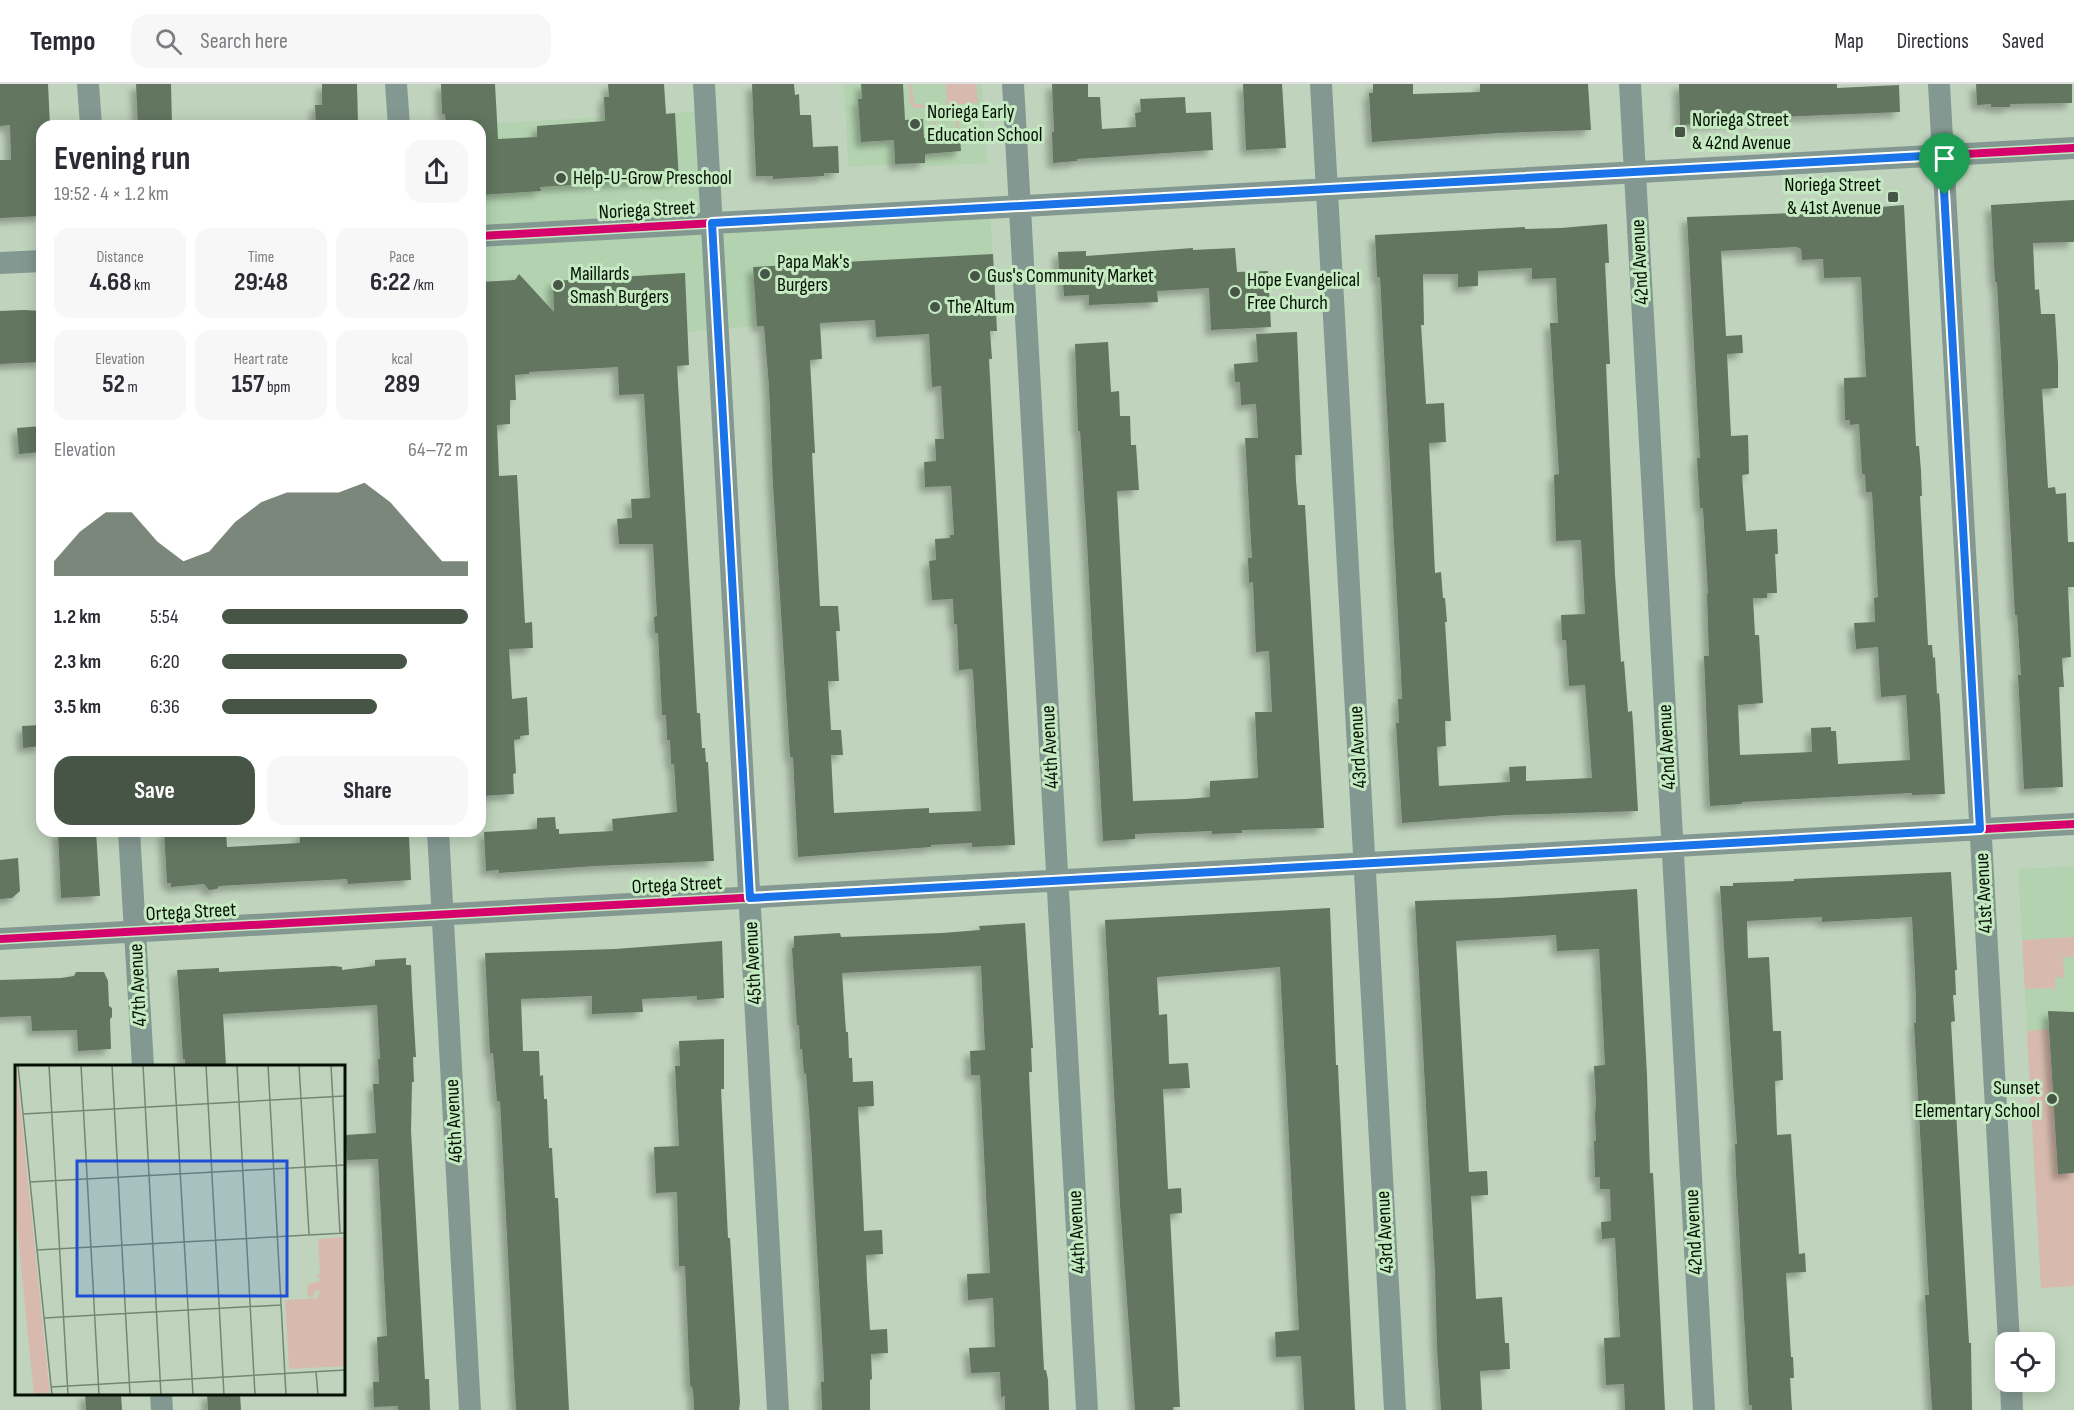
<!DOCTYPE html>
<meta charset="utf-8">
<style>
:root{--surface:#fff;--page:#f7f7f7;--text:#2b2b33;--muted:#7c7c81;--line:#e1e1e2;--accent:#465545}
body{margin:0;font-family:"Sofia Sans Condensed",sans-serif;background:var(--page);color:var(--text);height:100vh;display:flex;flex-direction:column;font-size:22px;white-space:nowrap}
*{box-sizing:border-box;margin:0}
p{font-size:20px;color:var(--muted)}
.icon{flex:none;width:33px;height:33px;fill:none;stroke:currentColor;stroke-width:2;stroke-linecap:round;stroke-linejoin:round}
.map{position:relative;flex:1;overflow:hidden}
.panel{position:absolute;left:36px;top:36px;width:450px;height:717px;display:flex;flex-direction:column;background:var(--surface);border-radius:18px;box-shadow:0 3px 15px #0003}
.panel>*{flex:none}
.fabs{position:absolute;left:1995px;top:1248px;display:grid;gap:12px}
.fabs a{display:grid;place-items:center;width:60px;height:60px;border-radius:12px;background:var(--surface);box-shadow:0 3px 15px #0003;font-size:30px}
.pin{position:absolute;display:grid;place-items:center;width:51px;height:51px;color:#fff;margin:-62px -26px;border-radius:50% 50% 50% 0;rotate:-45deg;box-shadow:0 0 6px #0007}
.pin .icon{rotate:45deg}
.round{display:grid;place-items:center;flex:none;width:63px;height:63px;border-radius:18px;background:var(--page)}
.overview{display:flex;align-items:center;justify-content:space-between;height:102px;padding:0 18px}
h1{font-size:33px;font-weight:700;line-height:45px}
.metrics{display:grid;grid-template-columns:repeat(3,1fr);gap:9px;height:102px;padding:6px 18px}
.metrics div{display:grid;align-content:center;border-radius:15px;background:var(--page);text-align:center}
.metrics b{font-size:26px;font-weight:700}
.metrics small{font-size:16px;font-weight:400}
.metrics p{font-size:16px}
.chart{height:168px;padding:12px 18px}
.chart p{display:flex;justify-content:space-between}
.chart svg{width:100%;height:108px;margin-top:6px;fill:var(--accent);opacity:.7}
.button{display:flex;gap:12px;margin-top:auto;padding:12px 18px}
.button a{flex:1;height:69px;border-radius:18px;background:var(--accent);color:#fff;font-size:24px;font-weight:700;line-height:69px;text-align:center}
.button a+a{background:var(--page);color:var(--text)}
ul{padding:0 18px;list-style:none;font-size:20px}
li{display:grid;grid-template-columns:96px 72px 1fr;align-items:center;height:45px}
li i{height:15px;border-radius:8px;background:var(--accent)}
header{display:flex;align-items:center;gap:36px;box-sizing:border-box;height:84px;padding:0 30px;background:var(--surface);border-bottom:2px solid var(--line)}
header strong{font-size:28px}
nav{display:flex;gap:33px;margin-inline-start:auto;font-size:21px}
.search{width:420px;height:54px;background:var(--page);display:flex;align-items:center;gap:15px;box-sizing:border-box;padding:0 21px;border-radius:18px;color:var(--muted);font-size:22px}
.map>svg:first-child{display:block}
.built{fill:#b3d3b0}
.green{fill:#d7baad}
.building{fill:#627661;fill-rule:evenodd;filter:url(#shadow)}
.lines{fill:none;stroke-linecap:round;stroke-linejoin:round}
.minor{stroke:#849892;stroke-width:22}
.cycleway-casing{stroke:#c5eac1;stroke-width:11}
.cycleway{stroke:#d6006c;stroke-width:8}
.route-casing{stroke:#fff;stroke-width:12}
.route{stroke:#1a73e8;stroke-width:8}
.poi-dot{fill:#465545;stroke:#c5eac1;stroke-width:2}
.labels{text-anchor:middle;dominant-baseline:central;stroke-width:6;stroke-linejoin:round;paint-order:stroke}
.poi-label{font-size:20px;fill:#041004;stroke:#c5eac1;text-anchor:start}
.street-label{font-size:20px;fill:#041004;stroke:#c5eac1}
.inset-road{fill:none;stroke:#758673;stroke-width:1.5}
.view{fill:#1d4ed8;fill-opacity:0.15;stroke:#1d4ed8;stroke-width:3}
.inset-edge{fill:none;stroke:#041004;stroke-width:3}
</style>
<header>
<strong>Tempo</strong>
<div class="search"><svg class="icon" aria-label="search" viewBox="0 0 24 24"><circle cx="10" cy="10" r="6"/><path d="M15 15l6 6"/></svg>Search here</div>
<nav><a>Map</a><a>Directions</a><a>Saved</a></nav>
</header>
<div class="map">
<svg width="2074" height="1326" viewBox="0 0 2074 1326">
<defs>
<filter id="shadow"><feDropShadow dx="-5.5" dy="5.5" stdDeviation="3" flood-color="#0004"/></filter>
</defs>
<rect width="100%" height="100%" fill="#c0d4bd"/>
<path class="built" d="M844,0h138l5,79 -65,4v-4l-74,4z
M706,27l6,112 278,-15 7,123 -121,6 -1,-17 -118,6 -151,13 -126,36v-249h-35z
M2074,782v420l-33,2 -23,-419z"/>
<path class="green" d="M909,0h3l2,20 20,2 4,32 15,-1 3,-3 -1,-22 -8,-6 -1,-22h30l2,19 -27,2 7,6 1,23 -2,6h-22l-3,-31 -20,-2 -2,-5z
M2074,853v20h-11l1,20 -9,1v12h-2v-2l-28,1 -3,-49z
M2049,945l9,144h16v113l-33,2 -14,-257z"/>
<path class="building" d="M0,0h48l2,42h-8v90l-42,2v-58h11l-1,-35 -10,1z
M136,0h35l1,42h-34z
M322,0h35l1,41 -42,1 -1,-21h7z
M441,0h54l3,55 39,-2v-11l68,-5 -1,-24h5l-1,-13h56l2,30 9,-1 4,67 -25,2v-2l-114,7 1,4 -61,4v-71l-34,2 -1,-12h-3z
M752,0h42l1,11 4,-1 1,21h11l2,32 25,-1 1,27h-15v3l-51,3v-3h-17z
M861,0h42l2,36 18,-1 1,19h36l1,13 -36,3v9l-30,1 -1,-24 -33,2 -3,-43h4z
M1052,0h36v13h12l2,32 34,-2 -1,-14 6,-1 -1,-13 45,-2 1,16 25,-1 2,38 -136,9v2l-24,2 -1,-31h2z
M1243,0h39l4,64 -40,2z
M1373,0h40v10l67,-2v-8h108l3,46 -92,3 -127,9 -3,-49h4z
M1679,0h158v4l62,-3 1,27 -122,5 -24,4 -74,4z
M1976,0h96v19l-62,1v3h-19v-3l-14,1z
M2074,116v42l-41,1 2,47 4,-1 2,25h14l3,50v24l-16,1 6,99 7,-1 1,7 10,-1 2,49h6v45h-6l3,70 -9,1 2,29h-5l4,100 -39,2 -6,-114h3l-4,-60h-2l-18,-333h-2l-4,-77z
M1904,121l12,241h3l2,25 1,25h-2l8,149h4l1,13 2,-1 2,37 2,-1 1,12 5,89 -33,1v-2l-170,9v2l-32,2 -6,-150h5l-2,-62h1l-5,-86h-3l-3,-50h3l-13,-241 134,-5zM1796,163l5,2 1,11 21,-1 1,19 37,-1 5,100 -22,1 1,42h5v5l9,-1 3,50h3l1,18h6l6,105 -4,1 1,24 -21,1 2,26 22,-2 3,50 25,-2 4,65 -72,4 -2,-33h-5v-4l-20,1 1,24 -72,3 -2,-50 25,-2 -4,-68h-4l-2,-37h14v-5h10l-2,-39h3l-1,-25 -31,2 -4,-56 7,-1 -1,-39 -17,1 -4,-82 16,-1 -1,-18 -16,1 -5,-85z
M1607,140l2,39h-4l5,101h-4l9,211 6,87 3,-1 4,51 4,-1 1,12 5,88 -131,4 -105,8 -6,-100h3l-1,-24h4l-1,-25 -21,-397h-3l-2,-42 150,-8v2l36,-1zM1532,184v11l24,-1 2,45h-8l9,151 -5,1 2,66 25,-1 4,74 -24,1 1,25h4l3,46 16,-1 7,93 -66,3v-15l-17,1 1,15 -71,4 -2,-39 9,-1 -1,-25h6l-6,-99h2l-2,-24h-2l-2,-26 -6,1 -6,-130 17,-1 -2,-39 -18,1 -5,-79h3l-1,-51h35v13l20,-1v-15z
M1193,164v2l42,-2 2,24 31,-1 3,56 -60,3 -2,-42 -52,3 1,11 -69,3v-10l-25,1 -2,-25h-3l-1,-19 28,-1v5z
M993,170l4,77h-7l2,28h-3l26,486 -43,2v-4l-41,2v2l-133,10 -5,-100h-3l-17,-272 -4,-99 -5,-60h-7l-4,-59zM875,236l1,17 53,-3 3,53 9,-1 3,53h-9l1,22 -12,1 1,25 26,-1 3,49h-4v3l-15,1 1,21 -7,1 3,39 21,-1 1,25h3l2,46 13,-1 1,3 8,139 -52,2v-5l-95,5 -3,-58h12l-2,-25h-10l-3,-49h11l-3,-50h4l-2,-25h-18l-8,-153h3l-5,-93 12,-1 -2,-36z
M685,189l4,92 -12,1 20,347h3l2,35h3l1,14h2l6,99 -120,5 -95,7v-3l-13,1 -2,-39 53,-3v-11l18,-1 1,12h3v5l54,-3 -1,-12 65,-7 -3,-48h-3l-1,-24h-3l-1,-25h-4l-4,-82h-3l-1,-16 3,-1 -4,-72h-34l-2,-25 15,-1 -1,-19 19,-1 -6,-104 -25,1 -1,-28 -89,5v2l-14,1 1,25h-6v24l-13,1 2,51 18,-1 8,148 7,-1 1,26 -24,1 3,50 15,-2 2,38 -9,1v3l-6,1 2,33 -3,1 1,20 -34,2v-514l35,-2 4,-6 35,38 -1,-31z
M24,226l18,1v51l-42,2v-53z
M1297,248l5,123h-7l1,26 2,24h7l19,323 -82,2v3l-30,1v-3l-77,3v5l-32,2 -16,-299 -7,-111h-2l-3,-87 33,-2 3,50 8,-1 1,25h10l1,29h5l3,45 -22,1 16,310 53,-2 24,-2v-16l48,-3 -3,-66h17l-3,-61 -13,1 -3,-70 -4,1 -1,-25h4l-7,-120h13l-2,-34 -15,1 -1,-23h-5l-1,-18 24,-2 -2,-28z
M42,342v26l-23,2 -2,-26z
M42,641v21l-19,2 -1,-22z
M58,747h38l4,65 -39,2z
M164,747h62l1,16 73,-4v-7l5,-1 -1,-4h89l1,6 15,-1 2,44 -63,4 -1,-5 -128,7 -2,3 -8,1 -5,-6 -33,3v-4h-4z
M18,774l2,33 -8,7 -12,1v-39z
M1951,788l6,98h-2l1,25h-3l2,26 -4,1 18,321h2l1,67h-40l-7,-115h4l-15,-272h2v-26l-4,-80 -90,5v-5l-75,4 1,37 21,-1 4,74h8l1,25 1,24 -8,1 2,54 14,-1 8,120 6,-1 1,19 -20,1 5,84h2l1,21h-4l2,32h-40v-5h-3l-13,-231 -1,-30h2l-17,-258h13v-3l61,-2v-2z
M1637,805l10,186 3,98h3l12,237h-40l-1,-26 -18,1 -2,-47 16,-1 -5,-99 -13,1 -1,-17 10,-1 -1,-32h-10v-12h-5l-1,-36h2l-1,-25 1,-14 -2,-36 11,-1 -6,-116 -42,2 -1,-16 -100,6 13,231 18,-1 1,20v4l-17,1 5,103 26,-2 3,46h4l1,26 -30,2 2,39h-41l-4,-63 -2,-74 -20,-372 84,-3z
M1330,824l6,157h2l1,25 16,320h-51l-3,-54 -25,1 -1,-25 24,-2 -19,-363 -123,10 2,38 8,-1 2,50 19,-1 2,25 -27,1 5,100 13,-1 1,20v5l-12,1 10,193h-7v3h-38l-15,-205 -15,-285z
M1025,839l8,125h-2l1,24h-3l1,26 14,272h2l2,10 1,30h-44v-14l-4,1 -1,-25 -29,1 -2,-25 26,-1 -2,-49 -25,2 -1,-26 23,-1 -10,-198h-9l-1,-24 15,-1 -4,-84 -139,7 4,59h2l1,26h3l1,24 20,-1 1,25 -16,1 5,99 1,25 18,-1 1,24 -17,1 1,25 3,50 17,-1 1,24 -17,1 1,25 -2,1v30h-48l-1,-28h3l-1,-25 -13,-232 -4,-52 -2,1 -2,-25h-2l-1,-24h-2l-5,-77h2v-12l46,-3 1,4 101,-4 38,-3 -1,-4z
M722,857l2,57 -27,2v-4l-55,3 1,13 -51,2v-18l-71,3 2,52h16l1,25 3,-1 1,24h3l2,49h3l3,50h3l11,212h-53l-16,-309h-3l-4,-48h-3l-5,-100 130,-4z
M406,874v7h5l1,25 4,67h-3l1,25h-2l-1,49 14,248h4l1,31h-32v-4l-24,1 -1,-25h6l-2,-45 10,-1 -9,-177 -31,1 -2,-25 31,-2 -3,-49h6l-1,-25h2l-3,-54 -154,9 3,52h-41v-7h-2l-4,-63 -2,-26 42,-2v4l115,-6 8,1v3l33,-4v-6z
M76,888h28l4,9 1,25 3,2v9l-2,2 1,30 -33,2 -1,-21 -45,1 -1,-15 -31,1v-37l61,-2 13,-2z
M2048,927l26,1v161l-16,1z
M724,955v50h-3l7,149h2l10,164 -1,8h-45l-1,-21 -3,-4 -5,-119h-6l-2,-74 -21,1 -2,-46 25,-1 -4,-80h5l-1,-25z
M85,1310h36l1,16h-36z
M207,1310h33l1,16h-33z"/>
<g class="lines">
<path class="minor" d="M88,0l3,42
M396,0l3,42
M704,0l74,1326
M1013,0l74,1326
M1321,0l74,1326
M1630,0l74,1326
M1939,0l70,1258
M480,152l1594,-88
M0,179l42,-2
M129,747l14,235
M438,747l32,579
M0,855l2074,-115
M2011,1298l1,28
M161,1310l1,16"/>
<defs>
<path id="cycleway" d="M480,152l1594,-88
M0,855l2074,-115"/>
</defs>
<use href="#cycleway" class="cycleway-casing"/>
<use href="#cycleway" class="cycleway"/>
</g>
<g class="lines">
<defs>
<path id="route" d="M1942,71l38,674 -1230,69 -38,-675z"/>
</defs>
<use href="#route" class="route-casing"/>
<use href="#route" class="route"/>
</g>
<g class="poi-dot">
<circle cx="915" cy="40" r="6"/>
<rect x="1674" y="42" width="12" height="12" rx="3"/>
<circle cx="561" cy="94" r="6"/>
<rect x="1887" y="107" width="12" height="12" rx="3"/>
<circle cx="765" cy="190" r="6"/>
<circle cx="975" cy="192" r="6"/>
<circle cx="558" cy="201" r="6"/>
<circle cx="1235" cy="208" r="6"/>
<circle cx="935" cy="223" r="6"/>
<circle cx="2052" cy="1015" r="6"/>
</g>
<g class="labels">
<g class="poi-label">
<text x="927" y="28">Noriega Early<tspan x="927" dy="23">Education School</tspan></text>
<text x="1692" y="36">Noriega Street<tspan x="1692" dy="23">&amp; 42nd Avenue</tspan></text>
<text x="573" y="94">Help-U-Grow Preschool</text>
<text x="1881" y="101" text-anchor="end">Noriega Street<tspan x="1881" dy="23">&amp; 41st Avenue</tspan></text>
<text x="777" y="178">Papa Mak's<tspan x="777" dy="23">Burgers</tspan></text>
<text x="570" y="190">Maillards<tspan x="570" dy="23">Smash Burgers</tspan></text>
<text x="987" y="192">Gus's Community Market</text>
<text x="1247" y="196">Hope Evangelical<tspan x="1247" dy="23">Free Church</tspan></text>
<text x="947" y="223">The Altum</text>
<text x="2040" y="1004" text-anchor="end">Sunset<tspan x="2040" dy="23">Elementary School</tspan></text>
</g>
<g class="street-label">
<text transform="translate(647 126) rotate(-3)">Noriega Street</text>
<text transform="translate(1640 178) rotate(-93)">42nd Avenue</text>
<text transform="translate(1050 663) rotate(-93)">44th Avenue</text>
<text transform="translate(1358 663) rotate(-93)">43rd Avenue</text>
<text transform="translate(1667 663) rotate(-93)">42nd Avenue</text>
<text transform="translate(677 801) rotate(-3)">Ortega Street</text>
<text transform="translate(1984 809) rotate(-93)">41st Avenue</text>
<text transform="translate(191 828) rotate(-3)">Ortega Street</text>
<text transform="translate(753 879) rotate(-93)">45th Avenue</text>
<text transform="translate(138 901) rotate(-93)">47th Avenue</text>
<text transform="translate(454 1037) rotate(-93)">46th Avenue</text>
<text transform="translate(1077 1148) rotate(-93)">44th Avenue</text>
<text transform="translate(1385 1148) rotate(-93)">43rd Avenue</text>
<text transform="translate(1694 1148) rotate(-93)">42nd Avenue</text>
</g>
</g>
<g transform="translate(15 981)">
<rect width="330" height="330" fill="#c0d4bd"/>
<path d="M0,0h1l34,330h-16l-19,-187zM330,172v129l-56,3 -4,-69 36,-2 -4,-1 4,-7 -6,1 -3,7 -5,-4 1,-10 13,-3 -5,-6h4l-2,-36z" fill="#d7baad"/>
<path class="inset-road" d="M3,0l34,330M34,0l19,330M66,0l18,330M97,0l18,330M128,0l18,330M159,0l19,330M191,0l18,330M222,0l18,330M253,0l18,330M284,0l10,169M316,0l9,168M8,49l322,-18M15,117l315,-17M22,185l308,-17M29,253l237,-13M301,307l2,23M36,322l294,-17"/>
<path class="view" d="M62,96h210v135h-210z"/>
<rect width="330" height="330" class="inset-edge"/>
</g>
</svg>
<div class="fabs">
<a><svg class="icon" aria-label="locate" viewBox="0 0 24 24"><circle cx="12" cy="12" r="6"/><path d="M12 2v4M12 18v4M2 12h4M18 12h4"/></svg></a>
</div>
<div class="pin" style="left:1945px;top:111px;background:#1e9e55"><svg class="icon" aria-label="arrive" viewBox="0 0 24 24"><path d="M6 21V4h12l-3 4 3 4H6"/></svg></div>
<section class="panel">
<div class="overview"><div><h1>Evening run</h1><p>19:52 · 4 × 1.2 km</p></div><a class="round"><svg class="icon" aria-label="share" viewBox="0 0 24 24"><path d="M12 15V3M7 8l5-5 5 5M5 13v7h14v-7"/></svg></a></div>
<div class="metrics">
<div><p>Distance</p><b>4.68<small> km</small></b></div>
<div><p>Time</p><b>29:48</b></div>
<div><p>Pace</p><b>6:22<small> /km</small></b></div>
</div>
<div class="metrics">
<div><p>Elevation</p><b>52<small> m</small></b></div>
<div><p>Heart rate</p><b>157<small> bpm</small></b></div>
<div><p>kcal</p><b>289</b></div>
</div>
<div class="chart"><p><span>Elevation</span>64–72 m</p>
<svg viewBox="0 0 160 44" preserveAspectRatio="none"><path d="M0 44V38L10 26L20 18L30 18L40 30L50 38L60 34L70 22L80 14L90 10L100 10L110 10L120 6L130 14L140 26L150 38L160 38V44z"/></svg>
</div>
<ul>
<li><b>1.2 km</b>5:54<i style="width:100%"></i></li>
<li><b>2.3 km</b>6:20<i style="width:75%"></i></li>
<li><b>3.5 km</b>6:36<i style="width:63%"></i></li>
</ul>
<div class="button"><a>Save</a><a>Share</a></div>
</section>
</div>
